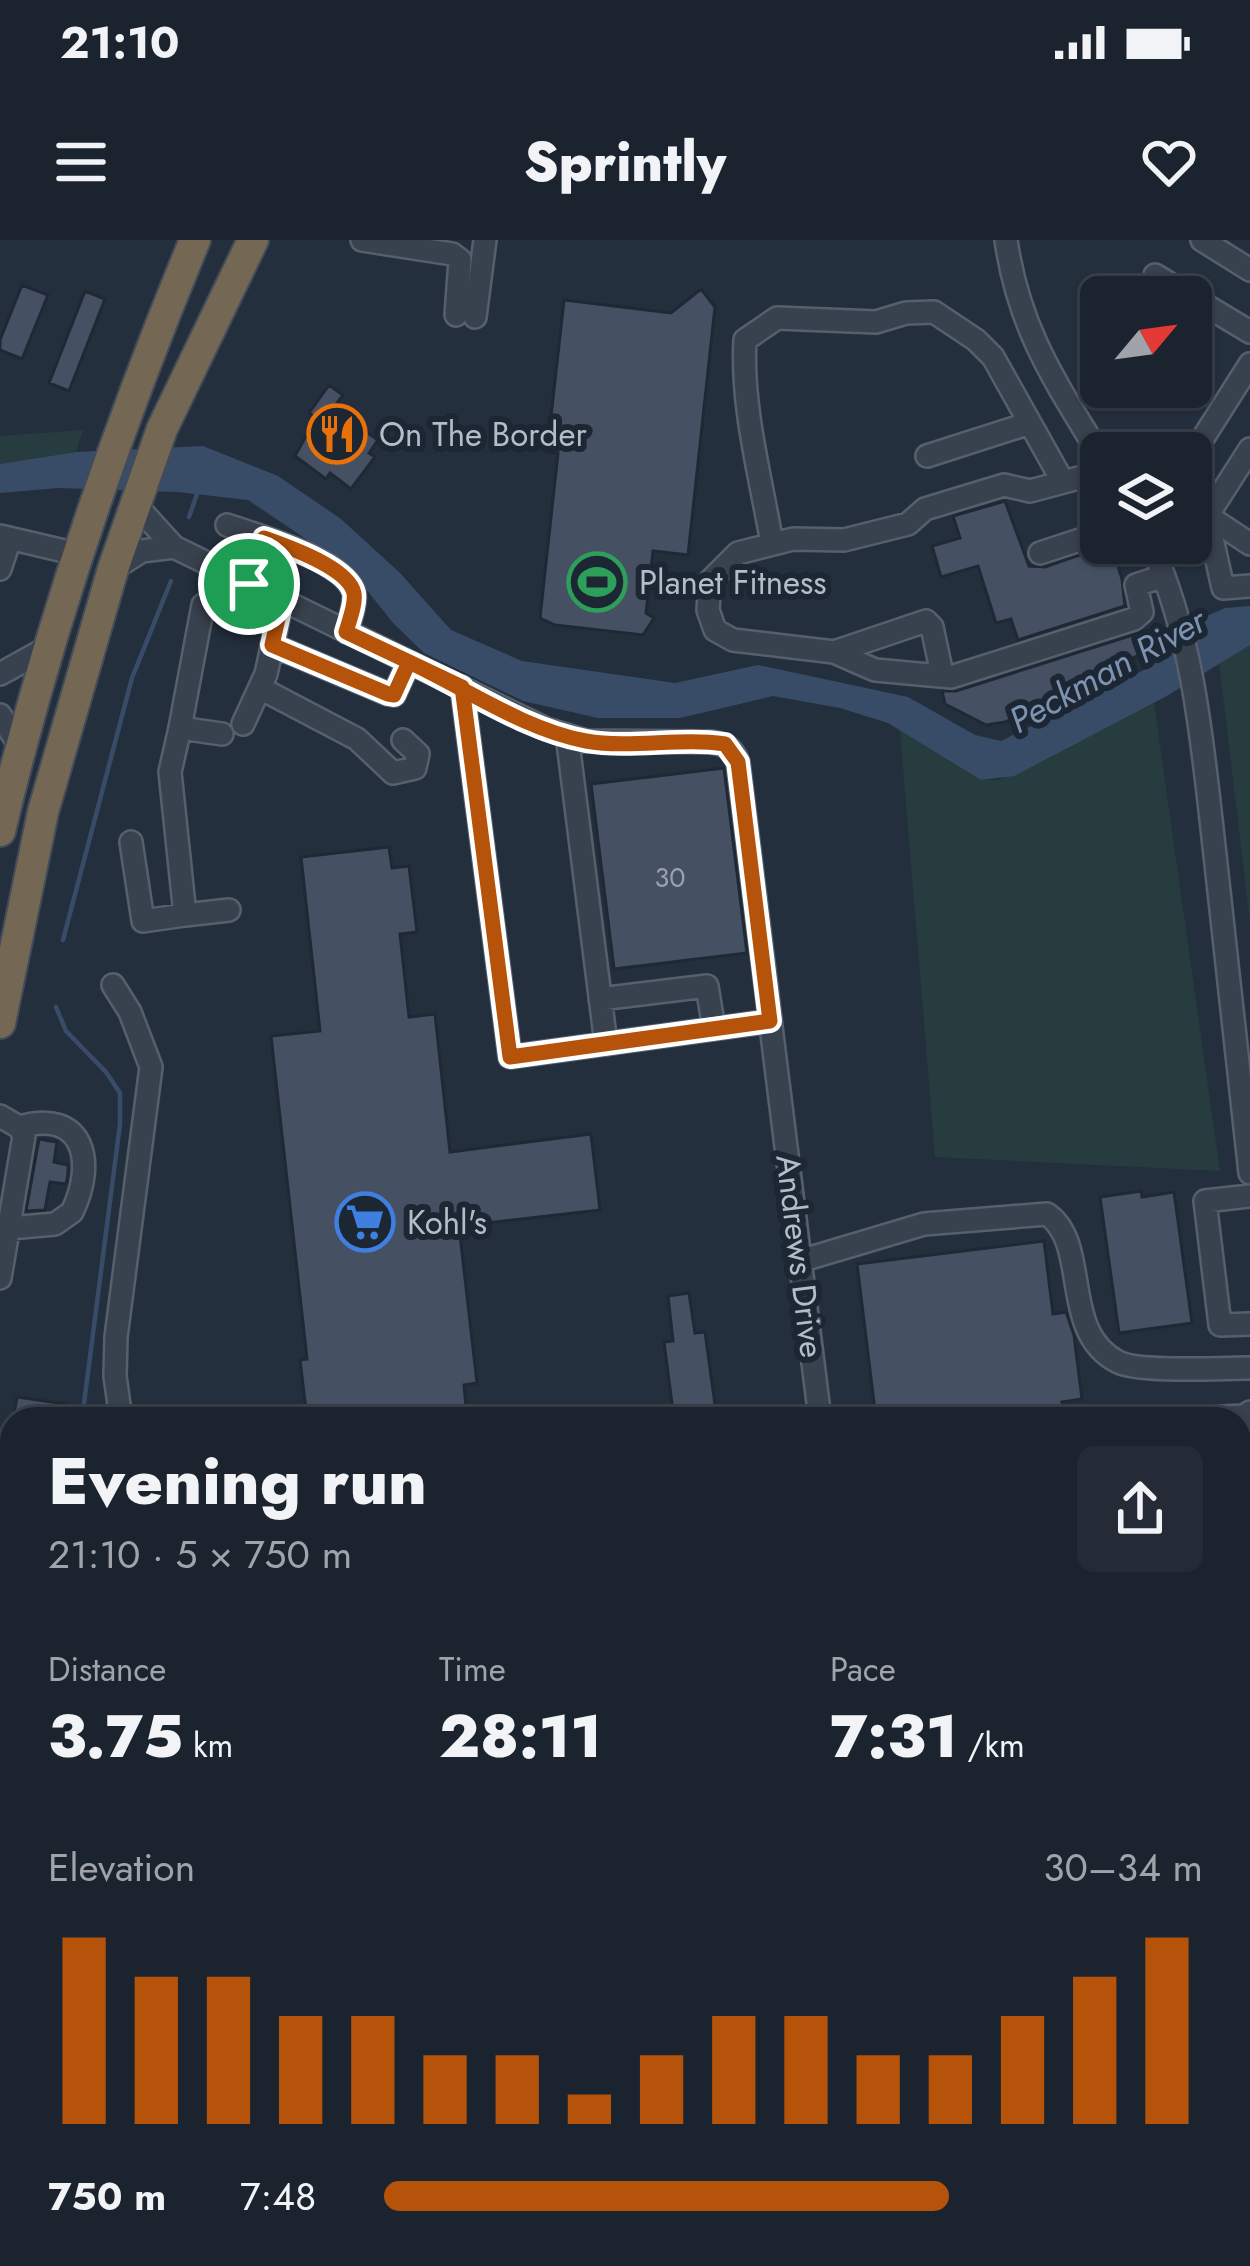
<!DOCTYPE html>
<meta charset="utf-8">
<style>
:root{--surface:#1b232e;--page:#242b36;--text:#f1f3f6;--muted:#a0a4aa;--line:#39404a;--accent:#b45309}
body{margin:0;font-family:Jost,sans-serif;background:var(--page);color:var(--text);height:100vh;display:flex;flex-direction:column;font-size:45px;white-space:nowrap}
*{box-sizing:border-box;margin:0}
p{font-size:39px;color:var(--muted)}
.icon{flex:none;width:66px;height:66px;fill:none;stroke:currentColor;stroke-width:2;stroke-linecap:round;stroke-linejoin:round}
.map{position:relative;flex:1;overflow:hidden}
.panel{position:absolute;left:0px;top:1167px;width:1251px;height:861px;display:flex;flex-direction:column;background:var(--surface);border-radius:36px 36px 0 0;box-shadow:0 3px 9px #0004,0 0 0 3px var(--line)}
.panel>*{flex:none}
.needle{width:78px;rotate:61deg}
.tools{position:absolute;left:1080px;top:36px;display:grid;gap:24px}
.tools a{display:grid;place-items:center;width:132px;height:132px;border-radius:18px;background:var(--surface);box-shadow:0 3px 9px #0004,0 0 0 3px var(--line);font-size:60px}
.pin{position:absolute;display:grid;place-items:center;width:102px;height:102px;color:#fff;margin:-51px;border:6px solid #fff;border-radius:50%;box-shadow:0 3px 12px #0007}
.round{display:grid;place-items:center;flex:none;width:126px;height:126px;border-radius:18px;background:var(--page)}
.head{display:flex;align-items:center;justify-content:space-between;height:204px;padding:0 48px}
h1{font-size:66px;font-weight:800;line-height:90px}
.figures{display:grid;grid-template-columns:repeat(3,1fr);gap:18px;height:204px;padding:12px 48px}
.figures div{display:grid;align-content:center}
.figures b{font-size:60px;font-weight:800}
.figures small{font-size:33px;font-weight:400}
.figures p{font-size:33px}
.chart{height:336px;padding:24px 48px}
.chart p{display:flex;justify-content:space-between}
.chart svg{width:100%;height:216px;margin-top:12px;stroke:var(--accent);stroke-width:6}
ul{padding:0 48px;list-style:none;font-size:39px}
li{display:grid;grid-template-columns:192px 144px 1fr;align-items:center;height:90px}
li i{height:30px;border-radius:15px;background:var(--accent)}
.status{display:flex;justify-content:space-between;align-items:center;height:84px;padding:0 60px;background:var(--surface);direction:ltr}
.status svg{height:33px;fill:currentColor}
header{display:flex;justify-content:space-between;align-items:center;height:156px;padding:0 48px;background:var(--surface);font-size:54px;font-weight:800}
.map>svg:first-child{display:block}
.green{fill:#263c3f}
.water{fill:#394c67}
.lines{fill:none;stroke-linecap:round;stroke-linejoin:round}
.stream{stroke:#394c67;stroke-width:4.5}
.building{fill:#455162;stroke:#1f2835;stroke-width:3}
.minor-casing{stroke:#565f6c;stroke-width:26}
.highway-casing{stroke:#434c59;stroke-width:34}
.minor{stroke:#38414e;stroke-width:21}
.highway{stroke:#746855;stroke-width:30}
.route-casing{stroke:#fff;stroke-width:24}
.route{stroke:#b45309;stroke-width:15}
.labels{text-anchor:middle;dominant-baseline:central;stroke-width:12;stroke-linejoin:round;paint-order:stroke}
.number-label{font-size:27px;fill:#98a1af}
.poi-label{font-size:33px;fill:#b4bcc9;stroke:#1d2633;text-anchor:start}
.street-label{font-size:33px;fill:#b4bcc9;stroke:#1d2633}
.water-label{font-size:36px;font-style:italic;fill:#7c92b1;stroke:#1d2633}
</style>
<div class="status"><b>21:10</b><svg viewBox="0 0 49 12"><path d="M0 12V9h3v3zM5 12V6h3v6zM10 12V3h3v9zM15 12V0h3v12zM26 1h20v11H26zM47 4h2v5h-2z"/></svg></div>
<header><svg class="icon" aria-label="menu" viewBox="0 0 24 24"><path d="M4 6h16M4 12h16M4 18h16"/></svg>Sprintly<svg class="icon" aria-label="heart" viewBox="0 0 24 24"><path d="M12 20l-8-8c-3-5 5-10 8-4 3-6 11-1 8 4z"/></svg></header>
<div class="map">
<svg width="1250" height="2026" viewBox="0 0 1250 2026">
<rect width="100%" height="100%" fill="#242f3e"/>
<path class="green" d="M83,190l-7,22 -76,12v-28z
M1250,405v277l-31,-260z
M1154,463l66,468 -285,-14 -35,-427 81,50h18z
M0,1764l12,5v122l-12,-1z"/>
<path class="water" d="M203,206l75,30 63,43 59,54 51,57 71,31 153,22 83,-18 150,32 67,38 26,6 147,-73 20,-25 39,-27 18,-8 25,-2v39l-85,52 -151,79 -33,4 -93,-57 -48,-15 -67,-12 -93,22h-82l-75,-17 -99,-48 -30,-29 -45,-56 -101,-68 -70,-8 -120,-4 -58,5v-29l76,-12z"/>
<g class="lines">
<path class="stream" d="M189,277l8,-23
M63,700l69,-262 39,-97
M56,767l10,24 40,41 14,21v31l-38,295
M0,1328l12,-2
M1239,1604l11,-1"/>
</g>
<path class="building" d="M22,45l26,10 -26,64 -22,-9v-10z
M701,49l14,18 -27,248 -35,-4 -7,62 8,5 -11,17 -88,-10 -15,-7 18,-165 -11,-1 17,-152 107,13z
M85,51l20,8 -36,92 -20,-8z
M329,145l14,10 -6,8 26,19 -4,5 19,13 -9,13 6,4 -24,32 -21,-16 -4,6 -31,-23 21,-38 -7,-5z
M1005,261l24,65 16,1 66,-23 11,35 3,27 -107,34 -7,-21 -15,4 -18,-57 -37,11 -9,-31 28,-8 -7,-22z
M1139,393l7,20 -35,13 5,15 -111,41 -19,3 -41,-21 -3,-13h14z
M724,528l23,185 -133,16 -23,-185z
M389,607l3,21 17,-2 8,66 -17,2 9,83 26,-3 15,138 141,-18 9,76 -141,16 18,157 -13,2 3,34h-160l-7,-59 7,-1 -36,-323 49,-5 -19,-174z
M39,899l18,3 -3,20 14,3v9l-2,10 -16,-2 -5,28 -19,1z
M1141,951l1,6 32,-5 18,131 -73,10 -19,-136z
M1044,1001l9,73 13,-2 8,23 8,64 -20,3 2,17h-188l-19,-155z
M689,1053l6,40 10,-1 12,87h-43l-10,-77 9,-1 -5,-45z
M17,1157l48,7 -3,15h-49z"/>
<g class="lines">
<defs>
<path id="minor" d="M362,0l90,14 8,6 -4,55
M1006,0c13,90 49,141 95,217
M1202,0l48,30
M1155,35l95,57
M475,77l10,-77
M1250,209l-43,67 16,72 27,-2
M927,216l103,-33
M1191,217l59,-93
M1101,232l-71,19 -26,-6 -79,24 -17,15 -64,16 -51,-1 -55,14 -28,28 -2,29 7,20 18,10 101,12 41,18 76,7 183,-58 8,-7 -6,-27 28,-9
M135,264l39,43 372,182 40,12 125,1c15,2 21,6 27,20l82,657
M1191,265l59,39
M227,285c29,10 119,35 127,68 2,11 -5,28 -7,39
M0,296l77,18
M1150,303c45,96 53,208 65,312 11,106 23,212 35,318
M772,304c-11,-66 -31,-137 -27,-204l32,-22 99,4 30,-9 28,-1 42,28 17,17 70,125
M1040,313l61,-20
M0,329l10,-30
M113,329l29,-18 32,-4
M249,344l15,-46
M272,405l116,49 6,1 15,-33
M834,412l92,-31 6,6 10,47
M0,434l47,-26
M462,447l48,370 260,-36
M260,448l97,51 36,34 22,-5 3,-14 -15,-14
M0,475l20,31
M243,484l23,-50 16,-73
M180,488l23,-123
M567,495l39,309
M131,602l12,79 42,-6 -15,-143 10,-44 42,6
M185,675l44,-5
M113,745l17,27 21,55 -35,270 -1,39 6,43
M600,759l107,-13 7,43
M0,876l19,11 5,9 -24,142
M1250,956l-45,5 15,124 30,-1
M10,988l45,-4 17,-12c24,-49 13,-104 -53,-85
M800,1021l124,-37 123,-10c44,30 12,118 71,148 22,11 104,6 132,6
M1175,1179l70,-3 5,-4
M1239,1390l11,-1
M0,1451l12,-10
M1239,1574l11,-1
M1239,1632l11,-1
M0,1647l12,-2
M1239,1677h11
M1250,1819l-5,8 5,71
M0,1914l12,3
M1239,1957l11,-6
M0,1975l12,8
M1239,1997l11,-2
M114,2016l17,10
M265,2016l29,10
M607,2016l2,10
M923,2016l1,10
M62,2026l2,-10
M182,2026l1,-10
M247,2026l3,-10
M439,2026l9,-10
M1085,2026l58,-10"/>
<path id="highway" d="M0,591c48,-203 115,-398 195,-591
M0,783l43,-211 70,-243 49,-140 91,-189
M0,1724l12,7
M0,1753l12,7"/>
</defs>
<use href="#minor" class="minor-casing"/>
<use href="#highway" class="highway-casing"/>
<use href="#minor" class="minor"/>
<use href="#highway" class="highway"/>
</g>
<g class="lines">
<defs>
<path id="route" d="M249,344l33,17 -10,44 116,49 6,1 15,-33c56,26 116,68 177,79 46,8 94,-4 139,3l13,18 32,259 -260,36 -48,-370 -116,-55c3,-11 10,-28 8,-39 -6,-26 -68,-47 -90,-55l-15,46"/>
</defs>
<use href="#route" class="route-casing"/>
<use href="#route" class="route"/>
</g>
<defs>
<symbol id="restaurant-ring" viewBox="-11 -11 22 22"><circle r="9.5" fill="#1d2633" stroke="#e8710a" stroke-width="1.5"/><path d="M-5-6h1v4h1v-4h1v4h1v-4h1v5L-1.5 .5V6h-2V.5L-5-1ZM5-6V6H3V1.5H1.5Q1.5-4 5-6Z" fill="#e8710a"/></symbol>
<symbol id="stadium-ring" viewBox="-11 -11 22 22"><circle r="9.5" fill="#1d2633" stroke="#2e9e5b" stroke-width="1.5"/><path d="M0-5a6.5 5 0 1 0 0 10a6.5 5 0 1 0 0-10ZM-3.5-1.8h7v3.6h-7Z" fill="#2e9e5b"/></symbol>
<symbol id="supermarket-ring" viewBox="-11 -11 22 22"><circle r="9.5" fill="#1d2633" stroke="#3f7fe0" stroke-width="1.5"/><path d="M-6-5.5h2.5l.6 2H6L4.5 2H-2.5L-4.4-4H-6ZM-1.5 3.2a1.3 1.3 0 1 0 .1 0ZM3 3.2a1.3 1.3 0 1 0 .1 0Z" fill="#3f7fe0"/></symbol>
</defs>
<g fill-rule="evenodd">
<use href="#restaurant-ring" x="304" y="161" width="66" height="66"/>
<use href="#stadium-ring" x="564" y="309" width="66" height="66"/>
<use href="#supermarket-ring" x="332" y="949" width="66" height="66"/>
</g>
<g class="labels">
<g class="number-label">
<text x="670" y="637">30</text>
</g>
<g class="poi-label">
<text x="379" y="194">On The Border</text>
<text x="639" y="342">Planet Fitness</text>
<text x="407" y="982">Kohl's</text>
</g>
<g class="street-label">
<text transform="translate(800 1016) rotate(83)">Andrews Drive</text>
</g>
<g class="water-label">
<text transform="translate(1107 430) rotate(-29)">Peckman River</text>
</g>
</g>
</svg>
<div class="tools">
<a><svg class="needle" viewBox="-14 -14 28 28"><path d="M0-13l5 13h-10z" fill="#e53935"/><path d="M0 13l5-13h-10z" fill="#a0a4aa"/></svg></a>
<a><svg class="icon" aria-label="layers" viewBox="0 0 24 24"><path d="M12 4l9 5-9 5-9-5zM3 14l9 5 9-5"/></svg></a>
</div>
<div class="pin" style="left:249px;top:344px;background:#1e9e55"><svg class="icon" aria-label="arrive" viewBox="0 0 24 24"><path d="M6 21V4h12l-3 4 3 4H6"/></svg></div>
<section class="panel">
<div class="head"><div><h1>Evening run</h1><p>21:10 · 5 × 750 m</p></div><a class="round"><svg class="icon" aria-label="share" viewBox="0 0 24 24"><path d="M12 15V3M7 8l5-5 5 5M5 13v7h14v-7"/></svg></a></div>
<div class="figures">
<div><p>Distance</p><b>3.75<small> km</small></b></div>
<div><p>Time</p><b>28:11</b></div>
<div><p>Pace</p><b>7:31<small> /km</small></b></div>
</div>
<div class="chart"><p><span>Elevation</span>30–34 m</p>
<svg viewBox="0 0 160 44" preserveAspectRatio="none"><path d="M5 44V6M15 44V14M25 44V14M35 44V22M45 44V22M55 44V30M65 44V30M75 44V38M85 44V30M95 44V22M105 44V22M115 44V30M125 44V30M135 44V22M145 44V14M155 44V6"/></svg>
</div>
<ul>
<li><b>750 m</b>7:48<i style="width:69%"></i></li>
</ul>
</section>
</div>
